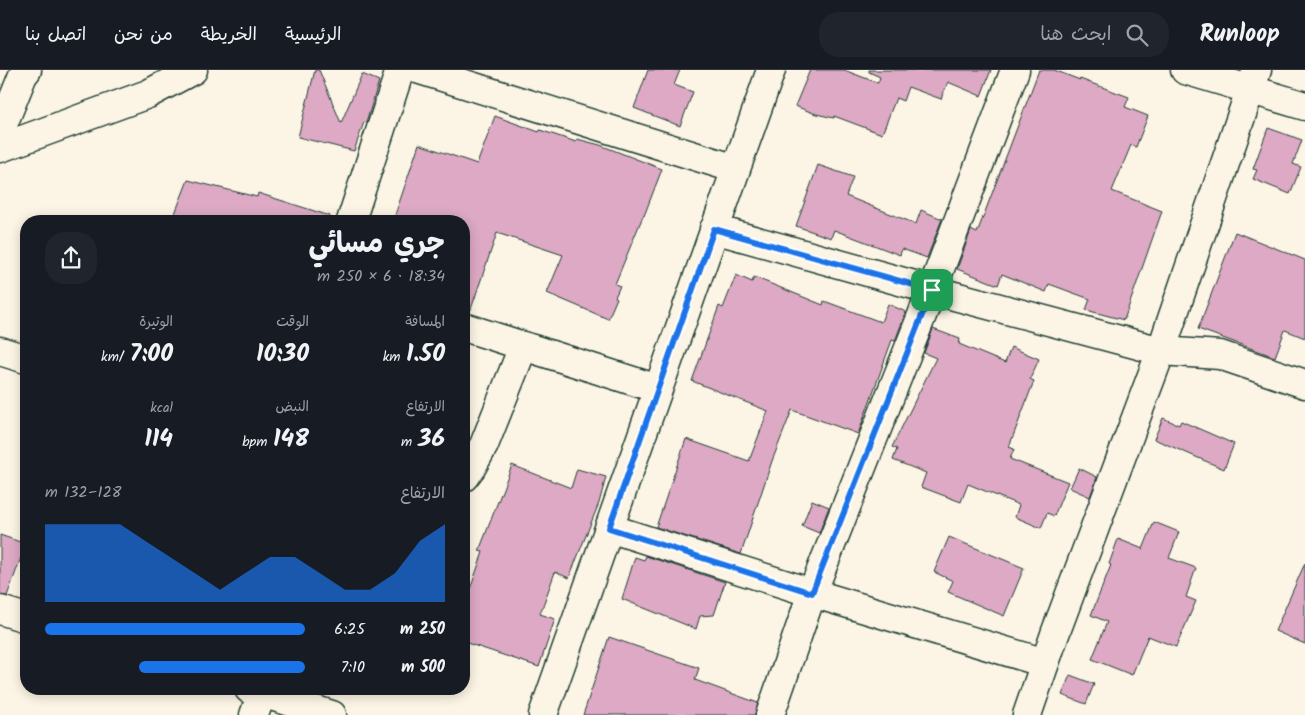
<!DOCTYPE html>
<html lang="ar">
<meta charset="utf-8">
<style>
:root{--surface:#171b24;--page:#20242c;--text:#f1f3f6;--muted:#9ea1a6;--line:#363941;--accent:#1a73e8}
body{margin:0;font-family:Kalam,"Playpen Sans Arabic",sans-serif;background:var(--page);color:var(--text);direction:rtl;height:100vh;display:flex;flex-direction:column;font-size:19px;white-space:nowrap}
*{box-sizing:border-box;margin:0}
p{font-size:16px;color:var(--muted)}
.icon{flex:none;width:28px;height:28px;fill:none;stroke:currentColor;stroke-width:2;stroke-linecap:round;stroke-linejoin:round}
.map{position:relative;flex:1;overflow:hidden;direction:ltr}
.sheet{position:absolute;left:20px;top:145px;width:450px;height:480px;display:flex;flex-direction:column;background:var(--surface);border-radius:20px;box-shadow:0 2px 12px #0003;direction:rtl}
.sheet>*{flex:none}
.pin{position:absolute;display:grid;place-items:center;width:42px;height:42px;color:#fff;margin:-21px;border-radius:10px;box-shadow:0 2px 8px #0006}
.round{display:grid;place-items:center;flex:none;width:52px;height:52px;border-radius:20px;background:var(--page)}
.headline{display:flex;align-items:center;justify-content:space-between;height:85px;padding:0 25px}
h1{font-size:28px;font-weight:700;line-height:38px}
.stats{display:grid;grid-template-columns:repeat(3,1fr);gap:8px;height:85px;padding:5px 25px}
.stats div{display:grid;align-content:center}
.stats b{font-size:25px;font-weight:700}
.stats small{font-size:14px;font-weight:400}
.stats p{font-size:14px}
.chart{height:140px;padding:10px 25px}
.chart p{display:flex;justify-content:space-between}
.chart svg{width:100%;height:90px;margin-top:5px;fill:var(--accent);opacity:.7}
ul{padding:0 25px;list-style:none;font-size:16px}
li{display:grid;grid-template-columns:80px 60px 1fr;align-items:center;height:38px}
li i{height:12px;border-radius:6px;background:var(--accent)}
header{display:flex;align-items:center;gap:30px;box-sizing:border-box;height:70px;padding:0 25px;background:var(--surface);border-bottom:1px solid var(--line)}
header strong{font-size:24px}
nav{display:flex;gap:28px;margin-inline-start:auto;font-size:18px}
.search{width:350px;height:45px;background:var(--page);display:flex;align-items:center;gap:12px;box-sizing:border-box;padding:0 18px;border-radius:20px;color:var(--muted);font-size:19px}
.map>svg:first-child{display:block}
.building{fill:#dda9c4;stroke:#1f3d34}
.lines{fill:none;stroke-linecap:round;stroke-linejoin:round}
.street-casing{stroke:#1f3d34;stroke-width:31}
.secondary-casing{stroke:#1f3d34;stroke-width:31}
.street{stroke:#fcf5e5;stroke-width:28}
.secondary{stroke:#fcf5e5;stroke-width:28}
.route-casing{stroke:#fff;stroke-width:10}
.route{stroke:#1a73e8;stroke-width:6}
</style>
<header>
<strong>Runloop</strong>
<div class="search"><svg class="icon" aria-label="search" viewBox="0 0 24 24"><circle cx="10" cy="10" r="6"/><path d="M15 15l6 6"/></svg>ابحث هنا</div>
<nav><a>الرئيسية</a><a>الخريطة</a><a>من نحن</a><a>اتصل بنا</a></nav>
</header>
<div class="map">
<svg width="1305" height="645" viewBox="0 0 1305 645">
<rect width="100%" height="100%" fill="#fcf5e5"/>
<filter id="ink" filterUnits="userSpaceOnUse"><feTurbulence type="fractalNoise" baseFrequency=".02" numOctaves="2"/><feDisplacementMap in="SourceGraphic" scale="10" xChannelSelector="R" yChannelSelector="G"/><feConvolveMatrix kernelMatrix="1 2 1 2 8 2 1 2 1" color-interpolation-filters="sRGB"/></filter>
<g filter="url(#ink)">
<path class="building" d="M315,0h4l22,53 21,-49 17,7 -13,42 -2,-1 -10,29 -56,-14z
M648,0h32l-6,15 19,7 -13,34 -46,-18z
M810,0h34l34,13 2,-6 -11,-5v-2h122l-10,26 -33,-14 -7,17 -33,-12 -5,14 -7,-3 -14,36 -48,-18v2l-18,-4 -21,-8z
M1039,0h15l26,10v-1l49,18 -4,10 23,9 -12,31 -5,-2 -19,46 50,20 -38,109 -38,-10 4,-11 -41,-15 -3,8 -44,-18 -4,11 -41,-16 14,-39 6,3z
M495,46l44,16 1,-2 36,12 1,-3 23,6 62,24 -18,47h-1l-28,68 5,2 -5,11 2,1 -9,21 -61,-26 16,-38 -66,-22 -27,79h-6v-91h-71l26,-77 58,20z
M1268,58l34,12 -9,24 8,3 -11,27 -37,-15 4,-9 -4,-1z
M818,95l35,12 -7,19 70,28 5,-14 21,9 -15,39 -25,-9 -2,6 -66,-25 -3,8 -35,-12z
M188,110l69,17 1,-4 72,23v5h-158z
M1235,162l70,28v78l-20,-8 -10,27 -77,-28z
M736,205l16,7 2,-5 69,28 1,-4 57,21 7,-18 18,8 -11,29 -3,-1 -34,94 -66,-24 -20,51 -31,93 -85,-27 30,-88 63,22 19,-50 -76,-30 27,-75 4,2z
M933,259l27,10 -1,5 46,19 6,-16 28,12 -9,20 4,2 -25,66 5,2 -4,10 58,23 -14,34 -7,-3 -6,15 -26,-11 4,-12 -51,-21 -7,18 -40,-15 5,-14 -33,-13 4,-11 -5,-2 44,-89 -12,-5z
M1163,348l16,7 2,-4 53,23 -10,25 -70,-30z
M512,395l59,23 6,-19 29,8 -7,26 -30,75 -14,-6 -15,42 15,5 -16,48 -75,-25v-35l19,-55 -4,-1z
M1079,398l18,9 -7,20 -20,-9z
M812,430l17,7 -10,26 -17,-7z
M1154,452l25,10 -10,26 27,10 -10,29 10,4 -20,46 -28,-11 -16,39 -40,-16 15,-37 -16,-7 20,-50 -2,-1 9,-25 25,10z
M0,465l26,9 -19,52 -7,-1z
M949,467l75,31 -20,48 -56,-24 5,-11 -19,-9z
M646,486l79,26 -11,33 -14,1 -4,13 -74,-30 13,-42 9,3z
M1305,493v81l-30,-13z
M609,567l90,31 -4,12 63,23 -3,12h-172z
M1070,605l24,9 -8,20 -24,-9z"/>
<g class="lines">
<defs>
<path id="street" d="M420,0l316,99
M1185,0l120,36
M0,62l23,-57 4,-5
M351,151l49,-151
M714,159l218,61 229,61 59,4 85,29
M464,257l194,62
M0,281l26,8
M464,407l7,-9 13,-23 39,-98
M609,458l203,65 233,70
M0,540l26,8
M249,619l83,26
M254,645l8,-22
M543,645l228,-645
M770,645l42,-122 120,-303 83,-220
M1027,645l28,-81 106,-283 96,-281"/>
<path id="secondary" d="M0,78l148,-54 45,-24"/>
</defs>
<use href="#street" class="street-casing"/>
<use href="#secondary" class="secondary-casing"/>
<use href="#street" class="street"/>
<use href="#secondary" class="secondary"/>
</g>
</g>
<g class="lines" filter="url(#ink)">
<defs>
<path id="route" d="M714,159l218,61 -120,303 -203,-65z"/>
</defs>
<use href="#route" class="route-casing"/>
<use href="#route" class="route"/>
</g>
</svg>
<div class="pin" style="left:932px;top:220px;background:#1e9e55"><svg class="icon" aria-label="arrive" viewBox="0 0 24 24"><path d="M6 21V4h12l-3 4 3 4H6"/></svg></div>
<section class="sheet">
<div class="headline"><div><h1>جري مسائي</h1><p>18:34 · 6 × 250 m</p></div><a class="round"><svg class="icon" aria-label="share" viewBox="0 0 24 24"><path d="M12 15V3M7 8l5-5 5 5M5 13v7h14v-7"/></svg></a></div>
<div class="stats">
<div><p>المسافة</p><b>1.50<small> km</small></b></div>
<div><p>الوقت</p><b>10:30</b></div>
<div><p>الوتيرة</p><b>7:00<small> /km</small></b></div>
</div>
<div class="stats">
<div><p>الارتفاع</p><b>36<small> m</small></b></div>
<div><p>النبض</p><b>148<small> bpm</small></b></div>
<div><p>kcal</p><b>114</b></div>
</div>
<div class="chart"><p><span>الارتفاع</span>128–132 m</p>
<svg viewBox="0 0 160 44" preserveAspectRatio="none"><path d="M0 44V6L10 6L20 6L30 6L40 14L50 22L60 30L70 38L80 30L90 22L100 22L110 30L120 38L130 38L140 30L150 14L160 6V44z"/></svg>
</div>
<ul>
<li><b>250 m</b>6:25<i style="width:100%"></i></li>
<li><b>500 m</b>7:10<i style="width:64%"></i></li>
</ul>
</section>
</div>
